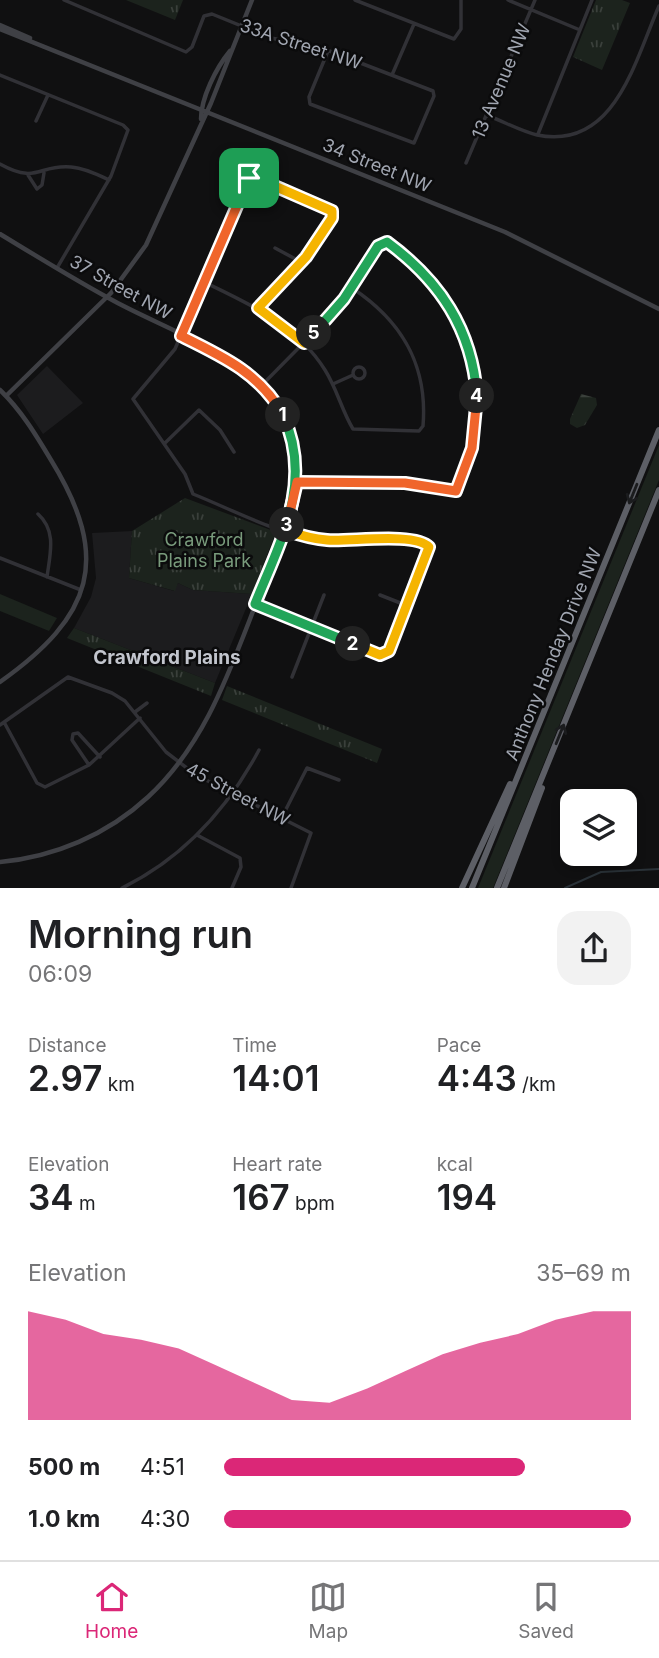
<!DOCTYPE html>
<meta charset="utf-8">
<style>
:root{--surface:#fff;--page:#f2f2f2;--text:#202124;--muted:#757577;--line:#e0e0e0;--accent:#db2777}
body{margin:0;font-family:Inter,sans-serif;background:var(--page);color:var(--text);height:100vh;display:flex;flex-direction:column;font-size:26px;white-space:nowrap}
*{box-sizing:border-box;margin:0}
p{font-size:23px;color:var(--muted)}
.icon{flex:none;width:38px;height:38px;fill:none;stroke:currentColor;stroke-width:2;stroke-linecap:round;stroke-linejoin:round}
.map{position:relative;height:888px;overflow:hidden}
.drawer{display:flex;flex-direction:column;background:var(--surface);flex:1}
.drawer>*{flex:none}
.controls{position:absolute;left:560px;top:789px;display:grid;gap:14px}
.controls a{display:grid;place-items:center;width:77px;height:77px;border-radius:14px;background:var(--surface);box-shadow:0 4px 10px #0003;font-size:35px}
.pin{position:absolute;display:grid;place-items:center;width:60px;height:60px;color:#fff;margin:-30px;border-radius:14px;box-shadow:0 4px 10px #0006}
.km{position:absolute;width:35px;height:35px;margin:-18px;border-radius:50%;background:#222;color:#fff;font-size:19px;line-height:35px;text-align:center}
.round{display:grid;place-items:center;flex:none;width:74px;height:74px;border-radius:21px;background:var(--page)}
.overview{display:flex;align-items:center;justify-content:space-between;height:119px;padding:0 28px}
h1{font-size:38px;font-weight:600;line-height:52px}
.stats{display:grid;grid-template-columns:repeat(3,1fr);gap:10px;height:119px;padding:7px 28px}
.stats div{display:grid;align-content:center}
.stats b{font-size:35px;font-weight:600}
.stats small{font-size:19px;font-weight:400}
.stats p{font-size:19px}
.chart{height:196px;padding:14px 28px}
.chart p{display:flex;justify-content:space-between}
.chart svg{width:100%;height:126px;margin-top:7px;fill:var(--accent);opacity:.7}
ul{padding:0 28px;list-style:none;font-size:23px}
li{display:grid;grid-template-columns:112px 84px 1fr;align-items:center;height:52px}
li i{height:18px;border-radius:9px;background:var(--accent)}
.tab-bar{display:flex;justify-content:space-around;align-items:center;height:98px;border-top:2px solid var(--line);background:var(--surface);font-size:19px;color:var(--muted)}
.tab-bar a{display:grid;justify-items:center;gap:4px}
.tab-bar .selected{color:var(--accent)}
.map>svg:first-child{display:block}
.built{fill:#1c1c1e}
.grass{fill:#1c231d}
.forest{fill:url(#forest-firs)}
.park{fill:url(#park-tufts)}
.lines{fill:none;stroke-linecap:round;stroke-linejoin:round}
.stream{stroke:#2a3238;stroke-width:2}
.street{stroke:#313136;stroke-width:3.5}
.secondary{stroke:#3f4045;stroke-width:4.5}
.highway{stroke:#5d5f66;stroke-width:6}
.oneway{stroke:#1b1c1e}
.split-1-casing{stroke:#fff;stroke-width:14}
.split-2-casing{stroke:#fff;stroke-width:14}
.split-3-casing{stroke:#fff;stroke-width:14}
.split-4-casing{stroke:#fff;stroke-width:14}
.split-5-casing{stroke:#fff;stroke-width:14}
.split-6-casing{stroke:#fff;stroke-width:14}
.split-1{stroke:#f0652b;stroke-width:9}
.split-2{stroke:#22a559;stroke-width:9}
.split-3{stroke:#f5b400;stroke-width:9}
.split-4{stroke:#f0652b;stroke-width:9}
.split-5{stroke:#22a559;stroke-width:9}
.split-6{stroke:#f5b400;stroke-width:9}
.labels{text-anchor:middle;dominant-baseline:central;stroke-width:5;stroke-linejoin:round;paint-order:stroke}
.street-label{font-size:18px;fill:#a1a6b1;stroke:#0b0b0c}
.park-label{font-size:18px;fill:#799b7c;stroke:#0b0b0c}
.neighbourhood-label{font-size:19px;font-weight:bold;fill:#c2c5cd;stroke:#0b0b0c}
</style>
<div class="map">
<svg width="659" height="888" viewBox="0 0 659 888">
<defs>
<pattern id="forest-firs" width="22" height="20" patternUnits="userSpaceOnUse" patternTransform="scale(1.75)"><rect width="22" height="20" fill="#1c231d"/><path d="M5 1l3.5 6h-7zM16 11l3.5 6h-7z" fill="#3a403b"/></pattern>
<pattern id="park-tufts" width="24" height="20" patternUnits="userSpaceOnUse" patternTransform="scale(1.75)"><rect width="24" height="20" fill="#1c231d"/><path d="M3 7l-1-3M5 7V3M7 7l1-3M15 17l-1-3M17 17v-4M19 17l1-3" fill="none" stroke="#3a403b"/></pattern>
</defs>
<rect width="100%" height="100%" fill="#101011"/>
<path class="built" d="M47,366l36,37 -40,31 -26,-39z
M132,531l-3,47 45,13 4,-8 15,7 59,4 -37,89 -141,-55 17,-31 5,-19 -4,-45z"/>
<path class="grass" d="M659,445v35l-166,408h-15z
M0,594l57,24 -8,13 -49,-20z"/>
<path class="forest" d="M581,394l15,4 1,7 -12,20 -8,3 -7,-4v-5z"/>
<path class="park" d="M126,0h57l-8,20z
M596,0h26l8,3 -28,67 -29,-13z
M185,498l91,34 -24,62 -59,-4 -15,-7 -3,8 -46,-13 3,-47z
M74,628l141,55 -4,13 -144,-58z
M227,686l155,63 -5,14 -155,-63z"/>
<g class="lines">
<path class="stream" d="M565,888l36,-16 58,-3"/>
<path class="street" d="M64,0l122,52 6,-5 12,-31 8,-2 59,24 48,9 114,44 1,5 -20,47 -104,-39 -1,-7 19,-46
M355,0l99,39 7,-10v-29
M508,0l72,30
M0,75l123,50 5,5 -17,46 -54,92
M392,75l22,-51
M486,115c17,6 34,16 51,20 78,16 98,-75 122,-129
M36,121l12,-26
M538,134l54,-134
M466,163l69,-163
M0,164c38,21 38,0 71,3 13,1 26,7 38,13
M28,175l9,14 5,-4 2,-12
M275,248l26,14
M204,282c46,22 93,43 121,88 12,19 17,41 28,59l66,2 4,-5c5,-61 -21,-105 -71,-138
M353 373a6 6 0 1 1 12 0a6 6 0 1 1-12 0Z
M333,384l20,-9
M262,385l71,-72 50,-71c14,3 29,18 39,28 54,54 77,152 35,220l-52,-7 -108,-1
M165,443l34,-33 21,20 14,22
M38,514c19,17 12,40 9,63
M0,558l81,32
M380,595l28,11
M255,604l129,51 6,-6 40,-100 -6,-6c-34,-6 -69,1 -103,-3 -44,-6 -88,-30 -128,-46l-8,-20 -52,-75 42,-50 70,-165 6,-6 75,29 7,7 -27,43 -48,51
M292,677l32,-82
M135,712l12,-9
M4,722l33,61 8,4 44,-22 51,-47
M0,725l68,-48 44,16 13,8 41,51 30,23 115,58 -20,55
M89,765l-17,-25 1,-6 5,-1 22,24
M282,817l25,-49 32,12
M197,835l43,23 1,9 -9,21
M122,888c61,-30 106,-80 137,-138"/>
<path class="secondary" d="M0,25l30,13
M0,29l505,203 154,77
M201,119c0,-21 15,-51 29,-68
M0,234c38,23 75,46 114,67 55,30 133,54 166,108 14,23 19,51 17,77 -3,33 -20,64 -32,95 -31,76 -55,159 -117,216 -41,38 -94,60 -148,65
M0,390c21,20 36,45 51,70 61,99 42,156 -51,222
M6,396l105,-103 35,-48 65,-142 41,-103"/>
<path class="highway" d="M462,888l48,-104
M472,888l187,-458
M497,888l162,-398
M504,888l38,-100"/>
</g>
<defs><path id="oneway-shaft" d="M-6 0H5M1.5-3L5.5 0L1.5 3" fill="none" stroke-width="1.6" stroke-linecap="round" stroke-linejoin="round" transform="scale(1.75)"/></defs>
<g class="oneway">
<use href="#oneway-shaft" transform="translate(633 494) rotate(112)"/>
<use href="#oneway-shaft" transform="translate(560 734) rotate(-68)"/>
</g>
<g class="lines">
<defs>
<path id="split-1" d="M249,178l-68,158c41,20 80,38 102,79"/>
<path id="split-2" d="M283,415c31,67 -3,127 -28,189l98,40"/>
<path id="split-3" d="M287,525l-2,5c14,5 27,9 42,10 22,2 88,-8 102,7l-40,104 -9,4 -27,-11"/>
<path id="split-4" d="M287,525l10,-43 108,1 51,8 16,-43 5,-52"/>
<path id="split-5" d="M314,333l30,-34 34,-53 9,-4c53,39 85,87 90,154"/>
<path id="split-6" d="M249,178h7l76,33v7l-26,39 -48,51 46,35 10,-10"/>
</defs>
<use href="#split-1" class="split-1-casing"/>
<use href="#split-2" class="split-2-casing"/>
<use href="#split-3" class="split-3-casing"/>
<use href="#split-4" class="split-4-casing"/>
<use href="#split-5" class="split-5-casing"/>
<use href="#split-6" class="split-6-casing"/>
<use href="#split-1" class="split-1"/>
<use href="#split-2" class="split-2"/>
<use href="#split-3" class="split-3"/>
<use href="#split-4" class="split-4"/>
<use href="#split-5" class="split-5"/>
<use href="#split-6" class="split-6"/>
</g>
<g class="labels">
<g class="street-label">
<text transform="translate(301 44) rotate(18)">33A Street NW</text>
<text transform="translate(501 81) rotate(-67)">13 Avenue NW</text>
<text transform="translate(377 165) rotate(22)">34 Street NW</text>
<text transform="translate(121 287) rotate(29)">37 Street NW</text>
<text transform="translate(553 654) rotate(-68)">Anthony Henday Drive NW</text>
<text transform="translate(238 794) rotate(28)">45 Street NW</text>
</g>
<g class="park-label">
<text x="204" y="539">Crawford<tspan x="204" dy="21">Plains Park</tspan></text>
</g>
<g class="neighbourhood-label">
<text x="167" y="657">Crawford Plains</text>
</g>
</g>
</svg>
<div class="controls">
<a><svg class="icon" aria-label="layers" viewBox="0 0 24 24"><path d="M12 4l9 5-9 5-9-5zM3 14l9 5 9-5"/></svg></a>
</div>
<div class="pin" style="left:249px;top:178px;background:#1e9e55"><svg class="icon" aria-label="arrive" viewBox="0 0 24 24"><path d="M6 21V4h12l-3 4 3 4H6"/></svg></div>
<b class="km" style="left:283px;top:415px">1</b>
<b class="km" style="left:353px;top:644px">2</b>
<b class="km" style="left:287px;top:525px">3</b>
<b class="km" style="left:477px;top:396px">4</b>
<b class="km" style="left:314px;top:333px">5</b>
</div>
<section class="drawer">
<div class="overview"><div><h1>Morning run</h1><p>06:09</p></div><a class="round"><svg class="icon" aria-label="share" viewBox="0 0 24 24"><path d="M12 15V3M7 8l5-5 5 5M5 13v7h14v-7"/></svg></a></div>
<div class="stats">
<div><p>Distance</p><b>2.97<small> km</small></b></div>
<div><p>Time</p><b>14:01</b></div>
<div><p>Pace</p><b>4:43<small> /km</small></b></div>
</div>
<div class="stats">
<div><p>Elevation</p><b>34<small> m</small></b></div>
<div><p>Heart rate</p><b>167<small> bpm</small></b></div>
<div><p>kcal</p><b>194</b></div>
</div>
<div class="chart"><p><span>Elevation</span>35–69 m</p>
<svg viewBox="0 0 160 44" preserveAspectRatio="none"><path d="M0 44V6L10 9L20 14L30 16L40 19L50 25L60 31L70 37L80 38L90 33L100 27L110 21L120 17L130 14L140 9L150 6L160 6V44z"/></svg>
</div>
<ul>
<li><b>500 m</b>4:51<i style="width:74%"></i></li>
<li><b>1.0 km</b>4:30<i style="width:100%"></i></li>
</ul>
</section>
<nav class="tab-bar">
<a class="selected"><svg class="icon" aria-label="home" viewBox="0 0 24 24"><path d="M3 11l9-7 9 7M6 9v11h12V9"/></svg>Home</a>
<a><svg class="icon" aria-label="map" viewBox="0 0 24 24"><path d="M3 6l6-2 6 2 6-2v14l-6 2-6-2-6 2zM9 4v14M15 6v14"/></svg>Map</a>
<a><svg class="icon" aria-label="saved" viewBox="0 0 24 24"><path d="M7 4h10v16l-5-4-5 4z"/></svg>Saved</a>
</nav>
